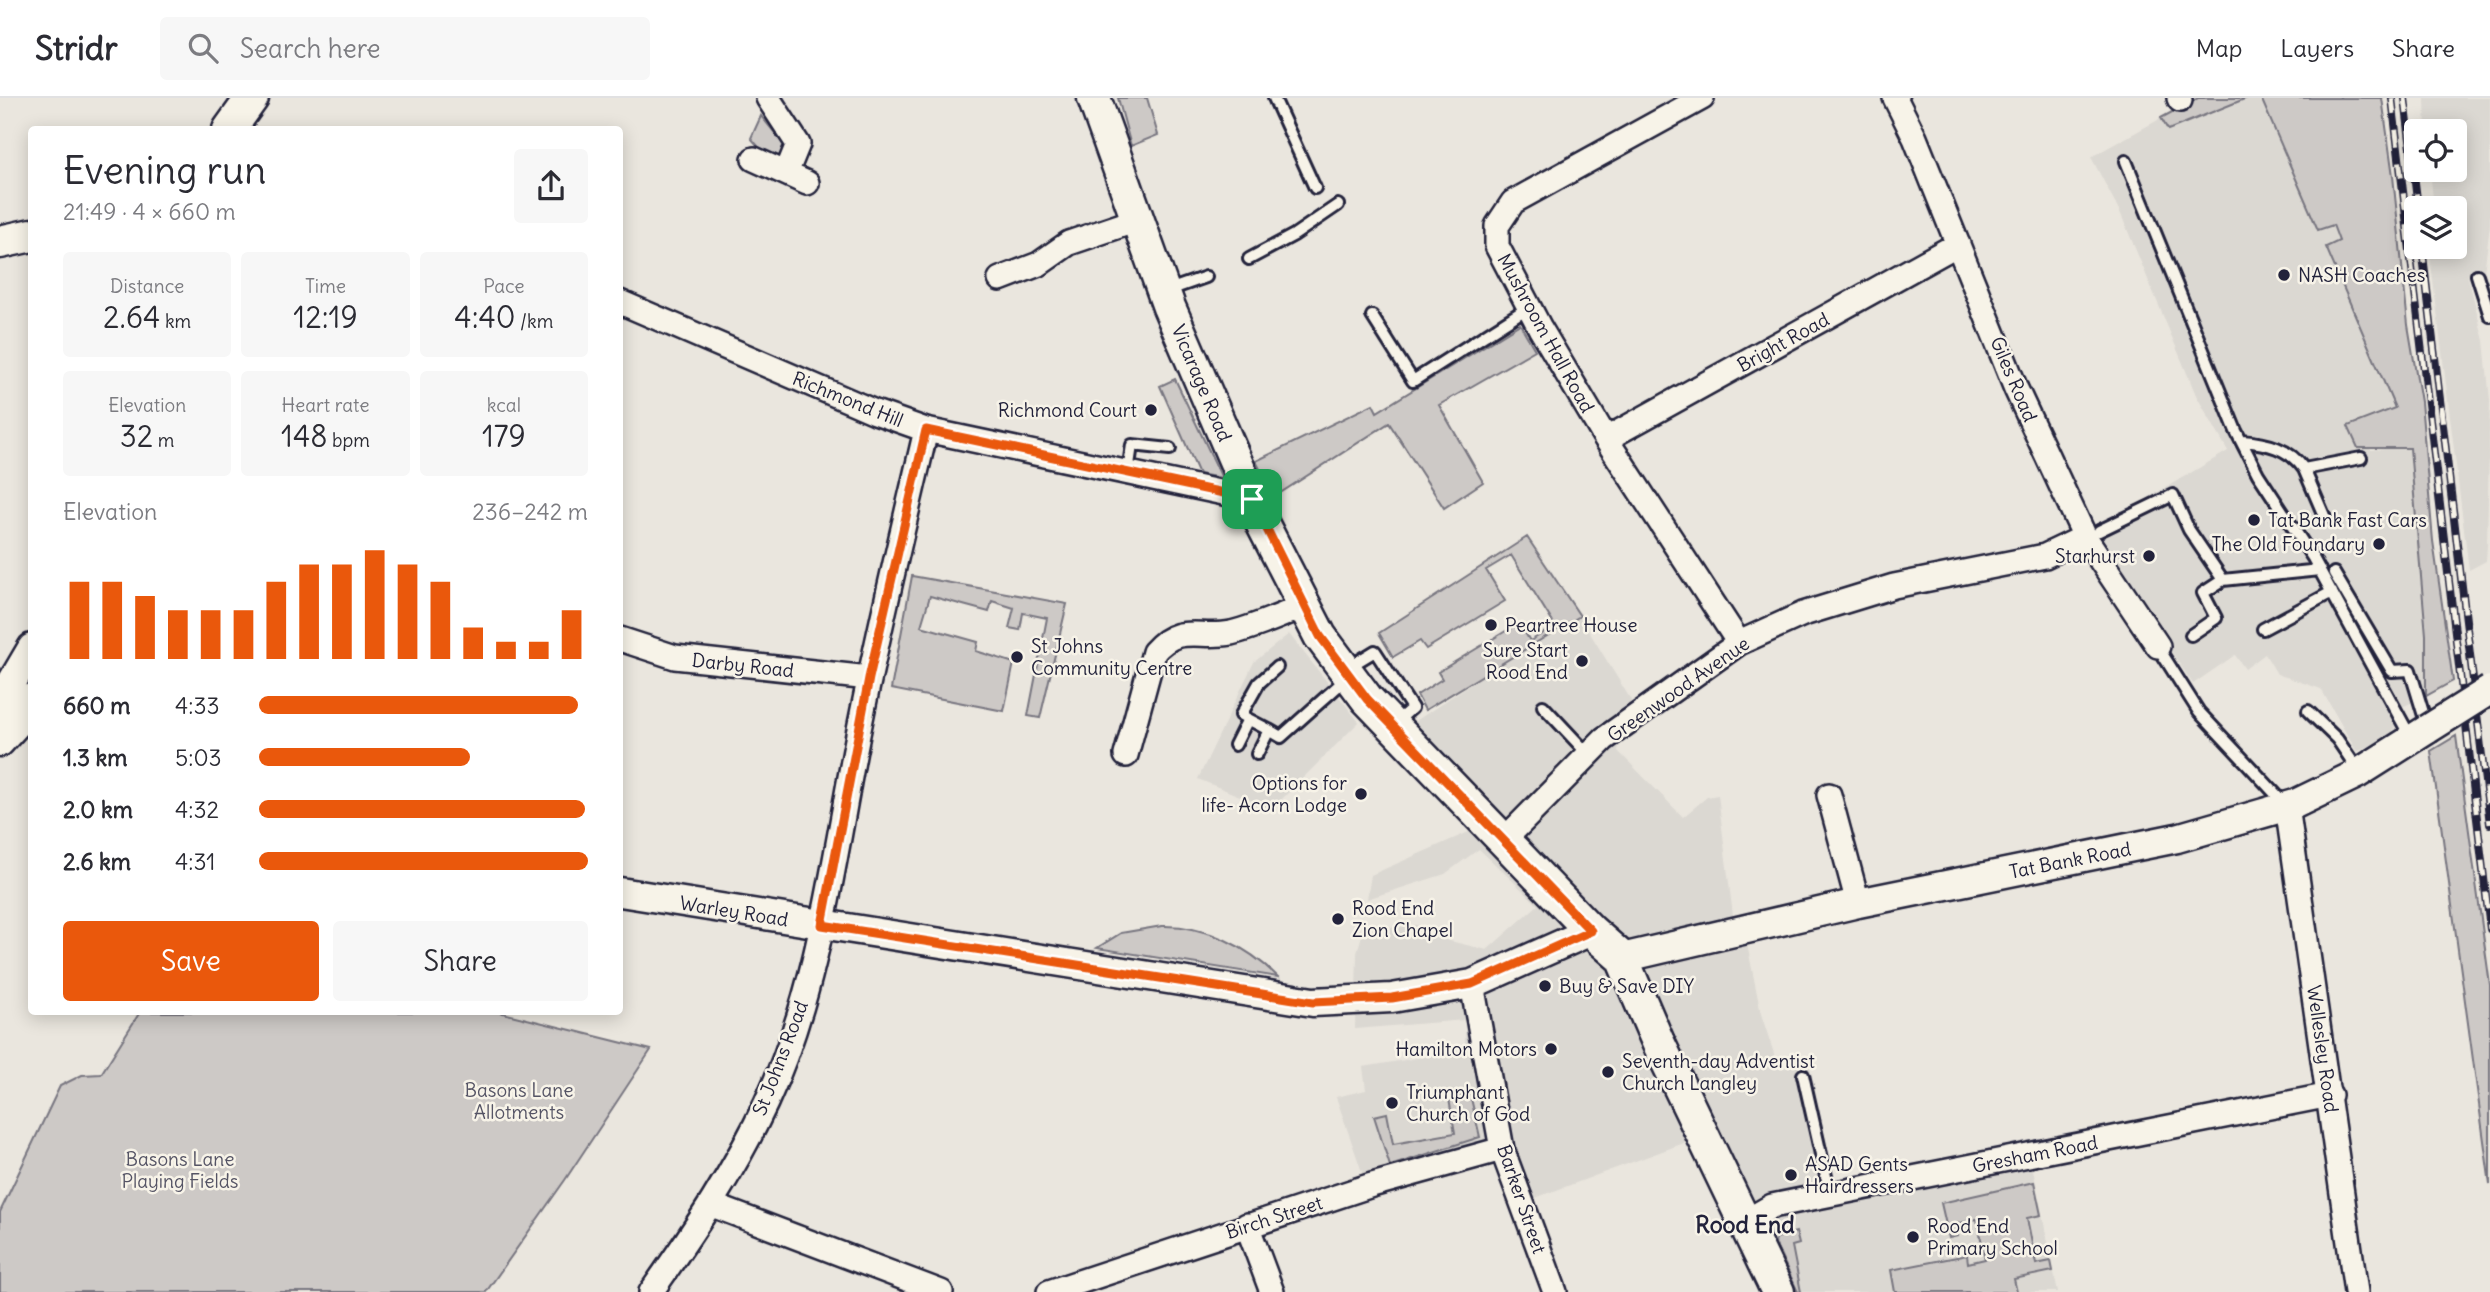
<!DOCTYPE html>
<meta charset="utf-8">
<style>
:root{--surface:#fff;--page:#f7f7f7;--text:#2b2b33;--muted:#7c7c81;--line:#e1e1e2;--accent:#ea580c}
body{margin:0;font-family:Delius,sans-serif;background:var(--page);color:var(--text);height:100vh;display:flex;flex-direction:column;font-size:26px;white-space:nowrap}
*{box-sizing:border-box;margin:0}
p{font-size:23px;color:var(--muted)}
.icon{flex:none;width:38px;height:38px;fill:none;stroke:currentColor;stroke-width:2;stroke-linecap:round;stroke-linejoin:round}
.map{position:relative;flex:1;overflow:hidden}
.side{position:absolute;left:28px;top:28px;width:595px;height:889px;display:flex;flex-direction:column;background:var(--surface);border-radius:7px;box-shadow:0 4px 18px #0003}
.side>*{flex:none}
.tools{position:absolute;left:2404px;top:21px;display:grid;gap:14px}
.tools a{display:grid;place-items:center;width:63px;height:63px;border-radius:7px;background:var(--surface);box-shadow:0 4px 18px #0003;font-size:35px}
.pin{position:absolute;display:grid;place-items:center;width:60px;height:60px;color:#fff;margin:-30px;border-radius:14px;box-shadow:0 4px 10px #0006}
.round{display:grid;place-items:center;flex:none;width:74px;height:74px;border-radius:7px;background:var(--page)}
.head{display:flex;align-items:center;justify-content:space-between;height:119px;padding:0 35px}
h1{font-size:38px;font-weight:600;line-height:52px}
.metrics{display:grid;grid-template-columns:repeat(3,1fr);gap:10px;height:119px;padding:7px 35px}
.metrics div{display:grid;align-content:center;border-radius:7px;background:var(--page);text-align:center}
.metrics b{font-size:30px;font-weight:600}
.metrics small{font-size:19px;font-weight:400}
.metrics p{font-size:19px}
.chart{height:196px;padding:14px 35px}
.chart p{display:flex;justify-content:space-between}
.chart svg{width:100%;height:126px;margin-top:7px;stroke:var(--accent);stroke-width:6}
.action{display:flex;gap:14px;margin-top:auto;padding:14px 35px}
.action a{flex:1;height:80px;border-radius:7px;background:var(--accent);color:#fff;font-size:28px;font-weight:600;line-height:80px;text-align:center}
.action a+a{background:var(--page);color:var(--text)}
ul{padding:0 35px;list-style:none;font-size:23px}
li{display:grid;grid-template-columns:112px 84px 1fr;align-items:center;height:52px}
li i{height:18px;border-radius:9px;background:var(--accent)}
header{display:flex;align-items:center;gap:42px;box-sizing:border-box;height:98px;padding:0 35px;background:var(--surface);border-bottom:2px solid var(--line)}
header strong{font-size:33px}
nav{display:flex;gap:38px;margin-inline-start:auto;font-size:24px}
.search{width:490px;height:63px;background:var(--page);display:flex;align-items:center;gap:18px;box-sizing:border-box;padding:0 24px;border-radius:7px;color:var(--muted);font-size:26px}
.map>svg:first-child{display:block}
.built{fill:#dbd8d2}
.green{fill:#cdc9c6;stroke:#787680;stroke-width:2}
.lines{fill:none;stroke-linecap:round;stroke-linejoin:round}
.service-casing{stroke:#22223b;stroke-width:16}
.minor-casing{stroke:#22223b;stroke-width:28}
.tertiary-casing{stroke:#22223b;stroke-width:33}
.secondary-casing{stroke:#22223b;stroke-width:37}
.service{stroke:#f7f3e8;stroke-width:10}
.minor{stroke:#f7f3e8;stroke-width:23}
.tertiary{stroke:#f7f3e8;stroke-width:28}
.secondary{stroke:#f7f3e8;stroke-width:32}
.rail-casing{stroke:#22223b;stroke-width:8}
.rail{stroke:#f7f3e8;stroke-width:5;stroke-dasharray:16;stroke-linecap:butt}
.tertiary-bridge-casing{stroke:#22223b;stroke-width:33;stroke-linecap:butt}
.tertiary-bridge{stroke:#f7f3e8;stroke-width:28}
.route-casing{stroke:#fff;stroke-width:14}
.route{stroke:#ea580c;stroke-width:9}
.poi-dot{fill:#22223b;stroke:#f7f3e8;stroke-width:2.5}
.labels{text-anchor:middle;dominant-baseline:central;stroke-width:5;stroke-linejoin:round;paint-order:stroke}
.poi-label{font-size:19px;fill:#22223b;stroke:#f7f3e8;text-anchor:start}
.street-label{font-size:19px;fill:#22223b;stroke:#f7f3e8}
.park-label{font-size:19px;fill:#555465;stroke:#f7f3e8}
.quarter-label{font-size:23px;font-weight:bold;fill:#22223b;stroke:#f7f3e8}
</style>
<header>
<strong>Stridr</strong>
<div class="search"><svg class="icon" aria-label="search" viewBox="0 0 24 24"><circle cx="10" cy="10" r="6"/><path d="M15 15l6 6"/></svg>Search here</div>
<nav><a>Map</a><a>Layers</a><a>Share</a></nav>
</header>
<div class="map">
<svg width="2490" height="1194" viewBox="0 0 2490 1194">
<rect width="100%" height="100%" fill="#eae6de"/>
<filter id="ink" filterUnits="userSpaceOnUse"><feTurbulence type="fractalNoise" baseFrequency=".0143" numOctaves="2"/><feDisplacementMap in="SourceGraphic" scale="14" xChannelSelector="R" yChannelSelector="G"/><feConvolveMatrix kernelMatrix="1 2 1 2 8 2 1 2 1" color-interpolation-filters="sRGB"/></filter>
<g filter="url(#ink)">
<path class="built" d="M2198,0h159l-11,196 49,114 -47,18 23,24 39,-3 16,188v61l-24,11 3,15 -10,3 -3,10 -35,17 -36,-63 -44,-15 -12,-20 -20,15 -10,-14 -42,29 -62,-92 -38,-67 48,-23 87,-51 -32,-56 -76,-183 -29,-55z
M2425,0h65v127l-6,48 -16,4 16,64 6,60 -3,144 -1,16 -17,9 -40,-323h26v-39h-21l-4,-38h25v-39h-29z
M1577,514l54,88 -13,51 65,66 24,-20 11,-2 18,145 10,-1 15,75 18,55 30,-6 26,119 195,-27 28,137h-280l-75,-156 -190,70 -18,-44 -125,33 -34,-98 30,-7 -3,-23 102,-17v-30l-110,9 2,-76 6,-22 54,-6 4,9 66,16 51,-45 -59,-56 -34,25 -78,25 4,-24 134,-59 -95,-91z
M1289,536l70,88 -87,87 -74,-30 56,-117z"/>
<path class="green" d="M1118,0h29l11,37 -27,11z
M2198,0h49l-79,32 -7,-12z
M2261,0h121l11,78 15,149 13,77 12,139 20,140 -27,15v-61l-16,-187h-52l-10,-22 47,-18 -69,-161 13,-6 -6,-16 -15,5z
M761,18l23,28 -2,12 -7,3 -11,-6 -13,-15z
M1520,226l15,26 -96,55 44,77 -39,26 -55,-85 -115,74 -18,-36 117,-57 4,8z
M1175,281l47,99 -23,-4 -39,-88z
M1527,439l53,79 -155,94 -8,-15 25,-16 -4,-7 81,-49 11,18 25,-15 -44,-71 -25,15 19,31 -79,48 -6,-8 -27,16 -14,-24z
M912,478l155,28 -27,114 -12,-2 19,-98 -24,-5 -3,17 -11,-2 5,-20 -22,-7 -3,11 -59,-16 -9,30 57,16 -2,9 38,12 -10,48 -113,-22z
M2456,638l34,249v200l-59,-434z
M1162,828c43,-1 85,20 116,51l-181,-29 24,-15z
M140,914h359l152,38 -86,130 -79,112h-486v-80l60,-126 22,-11 19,-1z
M1470,996l10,43 -90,29 -16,-50 13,-3 6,31 62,-11 -6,-34z
M2034,1084l7,33 -14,3 9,46 15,-3 2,10 -39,8 3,13h-122l-4,-22 76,-15 1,8 17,-4 -8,-40 -21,5 2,12 -9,2 -8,-35z
M1796,1134l3,12 -7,2 9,46h-3l-23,-49 1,-5z"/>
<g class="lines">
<defs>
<path id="service" d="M1274,0l41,90
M2126,63l110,270 22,43 55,84 98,180
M1249,161l45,-24 44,-30
M2477,177l13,41
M1166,193l40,-14
M1372,218l41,65 116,-74
M2242,343c25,2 47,7 62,28
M1128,374l4,-27 38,4
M2325,420l-21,-49 57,-11
M2099,433l74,-36 16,35 34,50 -20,13 13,25 -25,17
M2334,475l58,98 18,-1 18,59
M2223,482l97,-10
M2263,531l69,-37
M2161,554l38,60 86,92
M1347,570l28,-17 37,57 -17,15
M1543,608l46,49
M2308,613l29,28 21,31
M1248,621l21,11 -12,24
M1269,632l12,7 66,-59
M1235,647l13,-26 -7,-4 18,-32 18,-16
M1803,977l27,119"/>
<path id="minor" d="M768,0l30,46 -11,27
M1702,0l-189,104 -16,24v20l43,82 66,111 133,204
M1895,0l20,40 101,251 69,148 73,109
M2179,0l1,2
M754,61l53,24
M1000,181l39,-15 30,-21 68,-23
M620,204l255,110 51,18 326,69
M1606,341l352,-195
M620,541l55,18 194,21
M1126,657l28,-103c25,-29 44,-13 77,-19 25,-6 49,-17 73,-27
M1829,697l29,108
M2287,708l69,486
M1504,742l100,-101 135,-96 64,-29 91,-28 151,-30 40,-19
M1472,886l30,165 53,143
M712,1107l229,87
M1743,1125l29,-17 558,-111
M1247,1127l25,67
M651,1194c43,-61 84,-122 115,-189 52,-112 67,-239 90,-358 20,-106 46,-211 70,-315
M1049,1194l323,-107 130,-36"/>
<path id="tertiary" d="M0,620l12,-36 20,-34
M0,644l21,-23 11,-21
M620,794l693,110 79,-4 80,-14 119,-53
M1622,860l236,-55 319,-65 118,-34 62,-30 71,-45"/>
<path id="secondary" d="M1094,0l75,209 94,218 57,111 47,63 224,232 31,27 36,84 120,250
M229,32l23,-32
M0,144l32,-7"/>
</defs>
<use href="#service" class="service-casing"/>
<use href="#minor" class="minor-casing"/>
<use href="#tertiary" class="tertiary-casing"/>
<use href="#secondary" class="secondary-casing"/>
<use href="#service" class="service"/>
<use href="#minor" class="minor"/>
<use href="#tertiary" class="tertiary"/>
<use href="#secondary" class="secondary"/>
<defs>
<path id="rail" d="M2392,0l98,831
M2405,0l13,110
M2422,149l68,577"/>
</defs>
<use href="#rail" class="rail-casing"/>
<use href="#rail" class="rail"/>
<defs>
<path id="tertiary-bridge" d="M2428,631l62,-39"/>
</defs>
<use href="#tertiary-bridge" class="tertiary-bridge-casing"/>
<use href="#tertiary-bridge" class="tertiary-bridge"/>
</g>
</g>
<g class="lines" filter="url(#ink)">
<defs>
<path id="route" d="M926,332l326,69 68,137 47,63 224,232 -119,53 -80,14 -79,4 -491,-77 47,-247z"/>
</defs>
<use href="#route" class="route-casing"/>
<use href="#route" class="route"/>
</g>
<g class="poi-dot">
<circle cx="2284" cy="177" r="7"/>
<circle cx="1151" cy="312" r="7"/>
<circle cx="2254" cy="422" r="7"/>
<circle cx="2379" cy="446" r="7"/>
<circle cx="2149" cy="458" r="7"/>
<circle cx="1491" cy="527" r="7"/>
<circle cx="1017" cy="559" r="7"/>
<circle cx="1582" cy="563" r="7"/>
<circle cx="1361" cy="696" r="7"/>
<circle cx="1338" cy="821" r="7"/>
<circle cx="1545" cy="888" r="7"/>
<circle cx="1551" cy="951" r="7"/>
<circle cx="1608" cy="974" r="7"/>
<circle cx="1392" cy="1005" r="7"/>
<circle cx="1791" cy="1077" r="7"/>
<circle cx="1913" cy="1139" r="7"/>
</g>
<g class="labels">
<g class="poi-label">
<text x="2298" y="177">NASH Coaches</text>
<text x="1137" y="312" text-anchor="end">Richmond Court</text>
<text x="2268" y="422">Tat Bank Fast Cars</text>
<text x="2365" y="446" text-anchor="end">The Old Foundary</text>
<text x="2135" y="458" text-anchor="end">Starhurst</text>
<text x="1505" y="527">Peartree House</text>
<text x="1031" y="548">St Johns<tspan x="1031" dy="22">Community Centre</tspan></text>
<text x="1568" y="552" text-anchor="end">Sure Start<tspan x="1568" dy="22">Rood End</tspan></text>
<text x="1347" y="685" text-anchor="end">Options for<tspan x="1347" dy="22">life- Acorn Lodge</tspan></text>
<text x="1352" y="810">Rood End<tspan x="1352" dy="22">Zion Chapel</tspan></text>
<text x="1559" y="888">Buy &amp; Save DIY</text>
<text x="1537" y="951" text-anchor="end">Hamilton Motors</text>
<text x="1622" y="963">Seventh-day Adventist<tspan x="1622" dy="22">Church Langley</tspan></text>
<text x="1406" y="994">Triumphant<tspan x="1406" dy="22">Church of God</tspan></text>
<text x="1805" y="1066">ASAD Gents<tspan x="1805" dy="22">Hairdressers</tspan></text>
<text x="1927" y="1128">Rood End<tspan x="1927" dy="22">Primary School</tspan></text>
</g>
<g class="street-label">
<text transform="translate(1546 235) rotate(61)">Mushroom Hall Road</text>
<text transform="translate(1783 244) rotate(-29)">Bright Road</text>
<text transform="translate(2014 281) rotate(67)">Giles Road</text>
<text transform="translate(1202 285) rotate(67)">Vicarage Road</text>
<text transform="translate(848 301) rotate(22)">Richmond Hill</text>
<text transform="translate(743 567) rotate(6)">Darby Road</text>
<text transform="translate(1678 591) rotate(-35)">Greenwood Avenue</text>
<text transform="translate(2070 762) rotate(-11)">Tat Bank Road</text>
<text transform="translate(734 813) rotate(9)">Warley Road</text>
<text transform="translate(2323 951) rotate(82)">Wellesley Road</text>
<text transform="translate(780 960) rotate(-69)">St Johns Road</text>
<text transform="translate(2035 1056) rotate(-11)">Gresham Road</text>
<text transform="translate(1522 1101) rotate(71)">Barker Street</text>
<text transform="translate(1274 1119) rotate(-18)">Birch Street</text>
</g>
<g class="park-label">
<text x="519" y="992">Basons Lane<tspan x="519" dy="22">Allotments</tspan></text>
<text x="180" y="1061">Basons Lane<tspan x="180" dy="22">Playing Fields</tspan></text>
</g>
<g class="quarter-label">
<text x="1745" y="1126">Rood End</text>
</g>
</g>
</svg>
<div class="tools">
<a><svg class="icon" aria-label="locate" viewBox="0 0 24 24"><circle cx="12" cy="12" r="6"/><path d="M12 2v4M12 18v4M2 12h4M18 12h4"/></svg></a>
<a><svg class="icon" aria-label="layers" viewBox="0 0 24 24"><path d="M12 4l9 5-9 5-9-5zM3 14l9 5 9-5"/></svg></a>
</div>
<div class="pin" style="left:1252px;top:401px;background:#1e9e55"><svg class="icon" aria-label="arrive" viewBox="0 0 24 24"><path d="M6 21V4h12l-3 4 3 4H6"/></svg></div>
<section class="side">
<div class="head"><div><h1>Evening run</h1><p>21:49 · 4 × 660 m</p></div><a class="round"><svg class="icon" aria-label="share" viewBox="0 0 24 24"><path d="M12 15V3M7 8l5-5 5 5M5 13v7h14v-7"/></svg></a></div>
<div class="metrics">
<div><p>Distance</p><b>2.64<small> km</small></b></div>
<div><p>Time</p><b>12:19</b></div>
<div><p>Pace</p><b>4:40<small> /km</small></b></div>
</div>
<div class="metrics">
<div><p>Elevation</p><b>32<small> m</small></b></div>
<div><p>Heart rate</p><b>148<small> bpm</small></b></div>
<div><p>kcal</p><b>179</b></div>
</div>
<div class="chart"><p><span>Elevation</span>236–242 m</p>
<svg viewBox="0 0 160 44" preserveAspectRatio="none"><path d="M5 44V17M15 44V17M25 44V22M35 44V27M45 44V27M55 44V27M65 44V17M75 44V11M85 44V11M95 44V6M105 44V11M115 44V17M125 44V33M135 44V38M145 44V38M155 44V27"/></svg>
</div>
<ul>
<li><b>660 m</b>4:33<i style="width:97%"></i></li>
<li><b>1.3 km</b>5:03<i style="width:64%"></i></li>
<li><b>2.0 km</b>4:32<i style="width:99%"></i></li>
<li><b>2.6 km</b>4:31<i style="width:100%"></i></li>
</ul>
<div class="action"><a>Save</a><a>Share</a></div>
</section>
</div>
